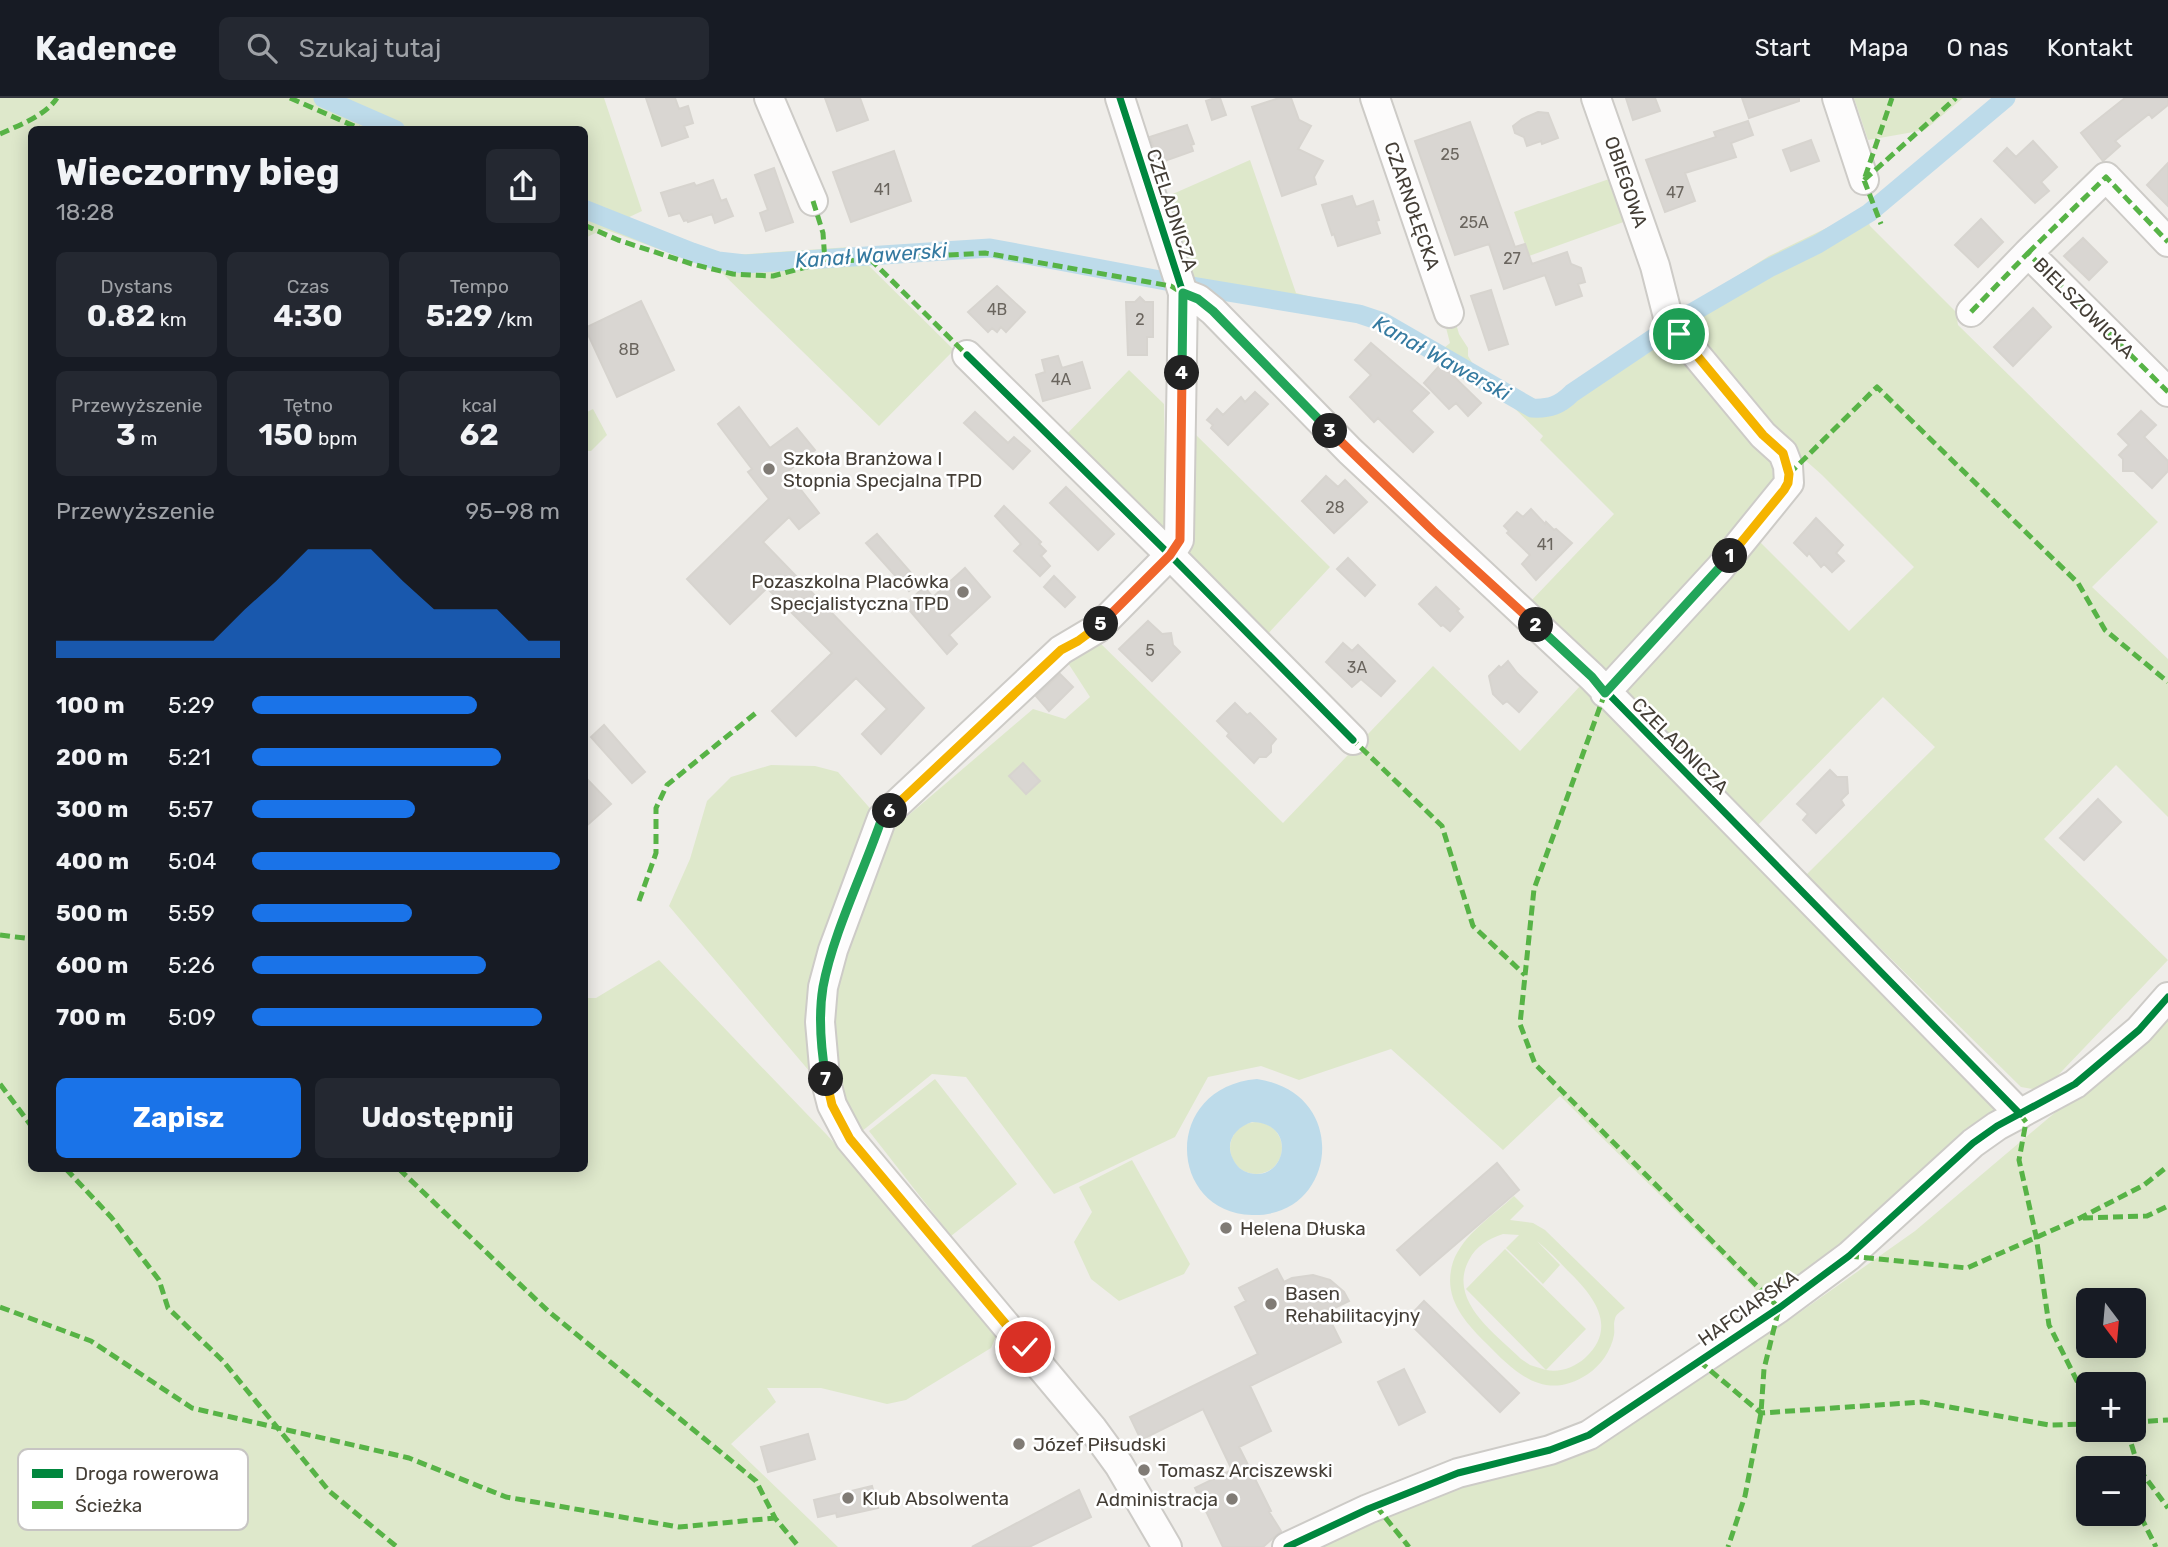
<!DOCTYPE html>
<html lang="pl">
<meta charset="utf-8">
<style>
:root{--surface:#171b24;--page:#242831;--text:#f1f3f6;--muted:#9ea1a6;--line:#363941;--accent:#1a73e8}
body{margin:0;font-family:Rubik,sans-serif;background:var(--page);color:var(--text);height:100vh;display:flex;flex-direction:column;font-size:26px;white-space:nowrap}
*{box-sizing:border-box;margin:0}
p{font-size:23px;color:var(--muted)}
.icon{flex:none;width:38px;height:38px;fill:none;stroke:currentColor;stroke-width:2;stroke-linecap:round;stroke-linejoin:round}
.map{position:relative;flex:1;overflow:hidden}
.drawer{position:absolute;left:28px;top:28px;width:560px;height:1046px;display:flex;flex-direction:column;background:var(--surface);border-radius:10px;box-shadow:0 4px 18px #0003}
.drawer>*{flex:none}
.needle{width:46px;rotate:164deg}
.controls{position:absolute;left:2076px;top:1190px;display:grid;gap:14px}
.controls a{display:grid;place-items:center;width:70px;height:70px;border-radius:10px;background:var(--surface);box-shadow:0 4px 18px #0003;font-size:35px}
.pin{position:absolute;display:grid;place-items:center;width:60px;height:60px;color:#fff;margin:-30px;border:4px solid #fff;border-radius:50%;box-shadow:0 2px 7px #0007}
.km{position:absolute;width:35px;height:35px;margin:-18px;border-radius:50%;background:#222;color:#fff;font-size:19px;line-height:35px;text-align:center}
.round{display:grid;place-items:center;flex:none;width:74px;height:74px;border-radius:10px;background:var(--page)}
.overview{display:flex;align-items:center;justify-content:space-between;height:119px;padding:0 28px}
h1{font-size:38px;font-weight:700;line-height:52px}
.metrics{display:grid;grid-template-columns:repeat(3,1fr);gap:10px;height:119px;padding:7px 28px}
.metrics div{display:grid;align-content:center;border-radius:10px;background:var(--page);text-align:center}
.metrics b{font-size:30px;font-weight:700}
.metrics small{font-size:19px;font-weight:400}
.metrics p{font-size:19px}
.chart{height:196px;padding:14px 28px}
.chart p{display:flex;justify-content:space-between}
.chart svg{width:100%;height:126px;margin-top:7px;fill:var(--accent);opacity:.7}
.primary-button{display:flex;gap:14px;margin-top:auto;padding:14px 28px}
.primary-button a{flex:1;height:80px;border-radius:10px;background:var(--accent);color:#fff;font-size:28px;font-weight:700;line-height:80px;text-align:center}
.primary-button a+a{background:var(--page);color:var(--text)}
ul{padding:0 28px;list-style:none;font-size:23px}
li{display:grid;grid-template-columns:112px 84px 1fr;align-items:center;height:52px}
li i{height:18px;border-radius:9px;background:var(--accent)}
header{display:flex;align-items:center;gap:42px;box-sizing:border-box;height:98px;padding:0 35px;background:var(--surface);border-bottom:2px solid var(--line)}
header strong{font-size:33px}
nav{display:flex;gap:38px;margin-inline-start:auto;font-size:24px}
.search{width:490px;height:63px;background:var(--page);display:flex;align-items:center;gap:18px;box-sizing:border-box;padding:0 24px;border-radius:10px;color:var(--muted);font-size:26px}
.map>svg:first-child{display:block}
.green{fill:#dee8cb;fill-rule:evenodd}
.water{fill:#bddbea;fill-rule:evenodd}
.lines{fill:none;stroke-linecap:round;stroke-linejoin:round}
.canal{stroke:#bddbea;stroke-width:19}
.building{fill:#d9d6d2;stroke:#d7d4cf;stroke-width:2}
.minor-casing{stroke:#cdcbc7;stroke-width:32}
.minor{stroke:#fdfcfc;stroke-width:28}
.quiet{stroke:#57b346;stroke-width:5;stroke-dasharray:10 5;stroke-linecap:butt}
.cycleway-casing{stroke:#fff;stroke-width:11}
.cycleway{stroke:#00873e;stroke-width:7}
.split-1-casing{stroke:#fff;stroke-width:14}
.split-2-casing{stroke:#fff;stroke-width:14}
.split-3-casing{stroke:#fff;stroke-width:14}
.split-4-casing{stroke:#fff;stroke-width:14}
.split-5-casing{stroke:#fff;stroke-width:14}
.split-6-casing{stroke:#fff;stroke-width:14}
.split-7-casing{stroke:#fff;stroke-width:14}
.split-8-casing{stroke:#fff;stroke-width:14}
.split-1{stroke:#f5b400;stroke-width:9}
.split-2{stroke:#22a559;stroke-width:9}
.split-3{stroke:#f0652b;stroke-width:9}
.split-4{stroke:#22a559;stroke-width:9}
.split-5{stroke:#f0652b;stroke-width:9}
.split-6{stroke:#f5b400;stroke-width:9}
.split-7{stroke:#22a559;stroke-width:9}
.split-8{stroke:#f5b400;stroke-width:9}
.poi-dot{fill:#807b75;stroke:#fff;stroke-width:2.5}
.labels{text-anchor:middle;dominant-baseline:central;stroke-width:5;stroke-linejoin:round;paint-order:stroke}
.number-label{font-size:16px;fill:#6a655e}
.street-label{font-size:19px;fill:#443e36;stroke:#fff}
.poi-label{font-size:19px;fill:#443e36;stroke:#fff;text-anchor:start}
.water-label{font-size:21px;font-style:italic;fill:#357aa0;stroke:#fff}
.key{fill:#fff;stroke:#c7c5c3;stroke-width:2}
.key-label{font-size:19px;fill:#443e36}
</style>
<header>
<strong>Kadence</strong>
<div class="search"><svg class="icon" aria-label="search" viewBox="0 0 24 24"><circle cx="10" cy="10" r="6"/><path d="M15 15l6 6"/></svg>Szukaj tutaj</div>
<nav><a>Start</a><a>Mapa</a><a>O nas</a><a>Kontakt</a></nav>
</header>
<div class="map">
<svg width="2168" height="1449" viewBox="0 0 2168 1449">
<rect width="100%" height="100%" fill="#efede9"/>
<path class="green" d="M0,0h604l38,113 -17,8 52,23 56,13 117,-8 104,103 -75,76 -158,-154 -117,-43 -19,9 -1,-108h-552v1039h552l1,-171h11l63,-38 168,175 172,194 -8,19 -85,52 -19,4 -66,-16h-54l9,14 -45,42 107,103h-838z
M1854,0h109l-38,32 -57,10z
M1250,62l46,133 91,23 57,32 6,-5 -6,-23 10,-3 5,17 9,14v8l8,13 65,33 10,-1 16,-9 97,-70 101,130 7,15 2,19 -21,27 -151,162 -73,-72 85,-89 -74,-74 3,-4 -40,-39 -134,-73 -12,-4 -144,-26 -14,-16 -14,-2 -26,-76z
M1615,79l14,43 -100,36 -15,-44z
M1863,108l7,20 86,86 2,13 200,197 -66,65 76,72v158l-52,-52 -72,74 124,121 -125,131 -22,-4 -215,-212 129,-128 -52,-50 -126,129 -139,-135 139,-152 92,92 65,-64 -92,-92 -26,-23 -121,-137 94,-59 74,-36z
M981,143l8,2 7,-2 171,32v14l-183,-31 -105,6 -15,-15z
M1129,272l35,34 2,126 -5,6 -99,-97z
M593,311l14,26 -16,16h-6v-38z
M1194,335l136,134 -65,70 -83,-80 11,-12z
M1095,540l188,185 150,-157 87,85 61,-66 417,424 -56,55 -83,71 -92,66 -207,-205 -57,54 -112,-101 -92,31 -38,-14 -53,11 -33,60 -121,57 -88,-117 -34,-3 -71,58 -192,-226 21,-47 17,-58 24,-24 40,-12 44,1 23,6 52,59 143,-122 32,10 25,-22 -22,-34z
M2168,919v530h-849l144,-70 234,-98 92,-59 126,-89zM2088,1202h45v46h-45zM2088,1286h45v46h-45zM2088,1370h45v46h-45z
M935,981l82,105 -66,52 -82,-105z
M1230 1050a26 26 0 1 1 52 0a26 26 0 1 1-52 0Z
M1132,1062l58,104 -6,10 -65,27 -28,-22 -17,-37 18,-30 -13,-25z
M1514,1098l10,10 -14,14 23,3 12,7 80,78c-4,3 -10,7 -10,11 -2,5 0,11 -1,16 -3,16 -13,30 -26,39 -42,28 -72,0 -101,-30 -23,-23 -45,-47 -34,-82 10,-28 41,-47 61,-66zM1503,1136l16,1 -13,13 37,36 17,-19 -23,-24c11,9 21,19 31,30 25,24 51,56 17,87 -10,9 -25,15 -39,12l40,-41 -81,-80 -39,40 80,81 -16,-5 -9,-6c-25,-25 -74,-58 -52,-99 7,-14 19,-21 34,-26z"/>
<path class="water" d="M1257,981c95,14 80,139 -5,136 -85,-3 -90,-128 5,-136zM1252,1024c47,1 33,61 -3,51 -7,-2 -13,-7 -16,-14 -9,-17 3,-32 19,-37z"/>
<g class="lines">
<path class="canal" d="M323,0l73,32
M584,111l108,43 26,9 27,3 245,-16 202,38 167,28 24,8 149,86c18,1 28,-3 40,-15l116,-78 81,-47 49,-24 51,-31 137,-115"/>
</g>
<path class="building" d="M646,0h29l4,11 9,-3 5,17 -9,3 4,11 -26,9z
M825,0h35l8,22 -31,11z
M1215,0h5l6,17 -14,5 -6,-19z
M1279,0h12l8,22 12,6 -13,23 25,12 -9,16 2,7 -34,12 -30,-89z
M1626,0h29l5,13 -27,9z
M1742,0h57v3l-50,17z
M2125,0h43v7l-16,13 -3,-4 -34,27 5,5 -17,15 -22,-28z
M1538,14l10,1 10,25 -16,6 -1,-3 -14,5 -3,-9 -9,-4 -2,-7 9,-7z
M1748,23l5,14 -22,8 5,14 -51,16 10,28 -30,11 -19,-52 70,-23 -2,-5z
M1470,24l45,125 10,-3 7,20 35,-12 4,12 10,4 4,14 -7,2 4,12 -26,9 -11,-30 -41,14 -15,-45 -34,11 -40,-114z
M1187,27l7,19 -3,1 2,6 -34,12 -9,-26z
M1811,42l8,21 -28,10 -8,-21z
M2033,43l24,26 -16,15 8,9 -14,12 -41,-42 13,-13 9,9z
M894,53l17,50 -60,21 -18,-50z
M2168,65v43l-21,-21z
M774,70l19,54 -27,9 -6,-18 8,-3 -13,-35z
M713,82l8,21 5,-2 7,17 -18,7 -3,-9 -24,8 -1,-2 -3,1 -4,-8 -11,3 -8,-23 33,-10 2,3z
M1352,98l4,11 17,-6 6,19 -3,1 4,12 -42,13 -4,-12 -2,1 -10,-30z
M1981,121l22,23 -25,25 -23,-22z
M2083,140l24,24 -18,18 -25,-24z
M997,188l28,26 -19,20 -5,-5 -4,5 -5,-4 -4,4 -20,-20z
M1491,192l17,54 -19,6 -18,-54z
M1140,199l5,5h8v35h-6v18h-19l-2,-53h9z
M641,203l33,69 -57,27 -32,-69z
M2033,210l18,19 -38,39 -19,-19z
M1371,245l58,50 -18,18 22,21 -20,20 -35,-34 -4,4 -24,-25 21,-22 -16,-15z
M1058,258l4,12 20,-6 8,26 -47,13 -7,-26 9,-3 -3,-12z
M1441,266l40,39 -13,13 -12,-13 -7,6 -25,-26z
M1255,294l13,12 -40,41 -17,-17 2,-3 -6,-5 10,-11 6,6 18,-18 4,5z
M739,309l31,41 27,-20 18,22 -28,22 32,41 -20,16 -10,-12 -26,25 161,166 -43,46 -19,-20 25,-25 -31,-31 -60,58 -24,-25 60,-58 -65,-65 -37,36 -43,-45 82,-80 -21,-27 4,-3 -34,-45z
M2141,313l15,14 -12,12 24,24v10l-16,17 -18,-17h-11v-12l-4,-4 10,-10 -11,-11z
M975,314l33,31 6,-6 16,14 -17,18 -49,-46z
M1326,378l12,11 7,-7 22,22 -33,31 -32,-32z
M1066,389l48,47 -16,16 -48,-47z
M1004,408l37,36 -2,2 7,7 -5,5 9,10 -10,10 -26,-25 7,-7 -26,-28z
M1531,411l14,15 1,-2 8,8 2,-1 16,14 -36,37 -14,-16 8,-9 -23,-22 2,-2 -5,-5 13,-14 6,5z
M1816,420l27,27 -7,8 8,8 -12,11 -8,-8 -3,3 -12,-14 -2,3 -13,-13z
M877,436l42,48 -10,9 -43,-48z
M1348,460l27,27 -10,11 -28,-27z
M965,470l25,29 -41,38 8,9 -10,10 -42,-49 19,-18 9,10z
M1054,478l21,21 -10,10 -21,-20z
M1436,489l23,22 -2,2 6,6 -13,14 -7,-6 -2,1 -22,-22z
M1148,523l14,13 9,-1 2,12 7,7 -28,29 -33,-32z
M1343,545l9,8 6,-6 37,36 -14,15 -20,-17 -9,8 -26,-25z
M1508,563l9,12 20,19 -18,20 -12,-11 -4,3 -10,-10 -4,-18 10,-10 2,2z
M1060,576l13,13 -24,24 -13,-15z
M1235,605l12,12 3,-2 26,26 -5,6v7l-5,5h-7l-5,6 -27,-27 2,-3 -12,-12z
M604,627l41,47 -13,11 -41,-46z
M1023,665l17,18 -14,13 -17,-18z
M1830,672l7,7h10l1,16 -7,7 3,5 -28,28 -13,-13 5,-6 -11,-10z
M584,678l27,28 -27,24z
M2098,701l23,23 -37,38 -24,-22z
M1497,1065l22,27 -99,85 -23,-25z
M1277,1171l7,13 8,-4 21,-3 17,5 14,12 5,9 -23,11 15,30 -91,44 21,45 -32,16 32,64 -2,1 12,19 -18,16h-40l-28,-59 37,-18 -29,-61 -62,31 -11,-23 128,-63 -23,-47 11,-6 -7,-13z
M1424,1203l95,92 -19,19 -94,-92z
M1404,1271l21,43 -26,13 -21,-43z
M808,1336l7,25 -47,13 -7,-25z
M872,1388l6,22 -41,9 -1,-4 -18,4 -4,-17z
M1079,1392l12,27 -62,30h-57z"/>
<g class="lines">
<defs>
<path id="minor" d="M769,0l44,103
M1120,0l63,195 15,6 15,12 137,140 242,226 428,437
M1375,0l74,215
M1596,0l59,168 13,51 11,17 84,101 20,18 5,13 1,17 -69,85 -115,125
M1837,0l27,82
M2028,155l78,-76 62,65
M1971,214l57,-59 140,139
M967,257l203,200 183,185
M1167,1449l-48,-82 -27,-37 -242,-289 -18,-34 -7,-27 -5,-56 3,-35 10,-37 49,-132 179,-168 37,-22 72,-73 9,-15 4,-247
M1287,1449l81,-38 90,-36 92,-23 39,-15 190,-127 70,-52 124,-113 24,-17 78,-42 64,-54 29,-33"/>
</defs>
<use href="#minor" class="minor-casing"/>
<use href="#minor" class="minor"/>
<path class="quiet" d="M290,0l73,32
M0,36c19,-9 45,-18 57,-36
M1865,79l27,-79
M1864,82l92,-82
M1864,82l17,44
M813,103l10,32 2,29
M584,127l34,15 74,24 41,10 40,2 52,-14 160,-9 186,33 11,7
M2028,155l78,-76 62,65
M870,161l100,99
M1971,214l57,-59 140,139
M1789,376l88,-87 201,196 27,47 63,52
M1605,595l-71,196 -14,135 15,40 244,244 -15,61 -3,44 -16,83 -17,51
M1350,639l92,89 31,100 52,49
M639,803l17,-48v-45l11,-23 90,-73
M0,837l32,4
M0,986l32,43
M2020,1016l6,8 -7,38 17,76 13,89 39,78
M66,1071l45,48 48,63 9,28 55,53 106,130 68,56
M399,1071l149,142 208,170 19,37 24,29
M2083,1120l64,-2 21,-10
M1849,1158l118,12 113,-50 64,-33 24,-19
M0,1209l91,34 101,67 217,50 97,39 173,30 96,-9
M1699,1263l62,52 161,-11 127,23 39,-1
M2133,1324l35,-2
M2127,1332l12,39 -4,36 21,42
M2139,1371l29,39
M1376,1408l33,41"/>
<defs>
<path id="cycleway" d="M1120,0l63,195 15,6 15,12 137,140 242,226 428,437
M967,257l203,200 183,185
M1287,1449l81,-38 90,-36 92,-23 39,-15 190,-127 70,-52 124,-113 24,-17 78,-42 64,-54 29,-33"/>
</defs>
<use href="#cycleway" class="cycleway-casing"/>
<use href="#cycleway" class="cycleway"/>
</g>
<g class="lines">
<defs>
<path id="split-1" d="M1679,236l84,101 20,18 6,21 -1,9 -4,7 -54,66"/>
<path id="split-2" d="M1536,527l56,52 13,16 125,-137"/>
<path id="split-3" d="M1330,333l103,100 103,94"/>
<path id="split-4" d="M1182,275l1,-80 15,6 15,12 117,120"/>
<path id="split-5" d="M1101,526l69,-69 10,-15 2,-167"/>
<path id="split-6" d="M890,713l171,-161 17,-9 23,-17"/>
<path id="split-7" d="M826,981c-5,-30 -8,-62 -3,-92 10,-54 41,-116 59,-169l8,-7"/>
<path id="split-8" d="M826,981l6,26 18,34 175,208"/>
</defs>
<use href="#split-1" class="split-1-casing"/>
<use href="#split-2" class="split-2-casing"/>
<use href="#split-3" class="split-3-casing"/>
<use href="#split-4" class="split-4-casing"/>
<use href="#split-5" class="split-5-casing"/>
<use href="#split-6" class="split-6-casing"/>
<use href="#split-7" class="split-7-casing"/>
<use href="#split-8" class="split-8-casing"/>
<use href="#split-1" class="split-1"/>
<use href="#split-2" class="split-2"/>
<use href="#split-3" class="split-3"/>
<use href="#split-4" class="split-4"/>
<use href="#split-5" class="split-5"/>
<use href="#split-6" class="split-6"/>
<use href="#split-7" class="split-7"/>
<use href="#split-8" class="split-8"/>
</g>
<g class="poi-dot">
<circle cx="769" cy="371" r="7"/>
<circle cx="963" cy="494" r="7"/>
<circle cx="1226" cy="1130" r="7"/>
<circle cx="1271" cy="1206" r="7"/>
<circle cx="1019" cy="1346" r="7"/>
<circle cx="1144" cy="1372" r="7"/>
<circle cx="848" cy="1400" r="7"/>
<circle cx="1232" cy="1401" r="7"/>
</g>
<g class="labels">
<g class="number-label">
<text x="1450" y="56">25</text>
<text x="882" y="91">41</text>
<text x="1675" y="94">47</text>
<text x="1474" y="124">25A</text>
<text x="1512" y="160">27</text>
<text x="997" y="211">4B</text>
<text x="1140" y="221">2</text>
<text x="629" y="251">8B</text>
<text x="1061" y="281">4A</text>
<text x="1335" y="409">28</text>
<text x="1545" y="446">41</text>
<text x="1150" y="552">5</text>
<text x="1357" y="569">3A</text>
</g>
<g class="street-label">
<text transform="translate(1626 84) rotate(71)">OBIEGOWA</text>
<text transform="translate(1412 108) rotate(71)">CZARNOŁĘCKA</text>
<text transform="translate(1172 112) rotate(72)">CZELADNICZA</text>
<text transform="translate(2084 210) rotate(45)">BIELSZOWICKA</text>
<text transform="translate(1680 648) rotate(45)">CZELADNICZA</text>
<text transform="translate(1748 1210) rotate(-35)">HAFCIARSKA</text>
</g>
<g class="poi-label">
<text x="783" y="360">Szkoła Branżowa I<tspan x="783" dy="22">Stopnia Specjalna TPD</tspan></text>
<text x="949" y="483" text-anchor="end">Pozaszkolna Placówka<tspan x="949" dy="22">Specjalistyczna TPD</tspan></text>
<text x="1240" y="1130">Helena Dłuska</text>
<text x="1285" y="1195">Basen<tspan x="1285" dy="22">Rehabilitacyjny</tspan></text>
<text x="1033" y="1346">Józef Piłsudski</text>
<text x="1158" y="1372">Tomasz Arciszewski</text>
<text x="862" y="1400">Klub Absolwenta</text>
<text x="1218" y="1401" text-anchor="end">Administracja</text>
</g>
<g class="water-label">
<text transform="translate(871 157) rotate(-4)">Kanał Wawerski</text>
<text transform="translate(1442 260) rotate(29)">Kanał Wawerski</text>
</g>
</g>
<rect x="18" y="1351" width="230" height="81" rx="10" class="key"/>
<rect x="32" y="1371" width="31" height="9" fill="#00873e"/>
<rect x="32" y="1403" width="31" height="8" fill="#57b346"/>
<g class="key-label">
<text x="75" y="1382">Droga rowerowa</text>
<text x="75" y="1414">Ścieżka</text>
</g>
</svg>
<div class="controls">
<a><svg class="needle" viewBox="-14 -14 28 28"><path d="M0-13l5 13h-10z" fill="#e53935"/><path d="M0 13l5-13h-10z" fill="#9ea1a6"/></svg></a>
<a>+</a>
<a>−</a>
</div>
<div class="pin" style="left:1679px;top:236px;background:#1e9e55"><svg class="icon" aria-label="arrive" viewBox="0 0 24 24"><path d="M6 21V4h12l-3 4 3 4H6"/></svg></div>
<div class="pin" style="left:1025px;top:1249px;background:#d93025"><svg class="icon" aria-label="check" viewBox="0 0 24 24"><path d="M5 12l5 5 9-10"/></svg></div>
<b class="km" style="left:1730px;top:458px">1</b>
<b class="km" style="left:1536px;top:527px">2</b>
<b class="km" style="left:1330px;top:333px">3</b>
<b class="km" style="left:1182px;top:275px">4</b>
<b class="km" style="left:1101px;top:526px">5</b>
<b class="km" style="left:890px;top:713px">6</b>
<b class="km" style="left:826px;top:981px">7</b>
<section class="drawer">
<div class="overview"><div><h1>Wieczorny bieg</h1><p>18:28</p></div><a class="round"><svg class="icon" aria-label="share" viewBox="0 0 24 24"><path d="M12 15V3M7 8l5-5 5 5M5 13v7h14v-7"/></svg></a></div>
<div class="metrics">
<div><p>Dystans</p><b>0.82<small> km</small></b></div>
<div><p>Czas</p><b>4:30</b></div>
<div><p>Tempo</p><b>5:29<small> /km</small></b></div>
</div>
<div class="metrics">
<div><p>Przewyższenie</p><b>3<small> m</small></b></div>
<div><p>Tętno</p><b>150<small> bpm</small></b></div>
<div><p>kcal</p><b>62</b></div>
</div>
<div class="chart"><p><span>Przewyższenie</span>95–98 m</p>
<svg viewBox="0 0 160 44" preserveAspectRatio="none"><path d="M0 44V38L10 38L20 38L30 38L40 38L50 38L60 27L70 17L80 6L90 6L100 6L110 17L120 27L130 27L140 27L150 38L160 38V44z"/></svg>
</div>
<ul>
<li><b>100 m</b>5:29<i style="width:73%"></i></li>
<li><b>200 m</b>5:21<i style="width:81%"></i></li>
<li><b>300 m</b>5:57<i style="width:53%"></i></li>
<li><b>400 m</b>5:04<i style="width:100%"></i></li>
<li><b>500 m</b>5:59<i style="width:52%"></i></li>
<li><b>600 m</b>5:26<i style="width:76%"></i></li>
<li><b>700 m</b>5:09<i style="width:94%"></i></li>
</ul>
<div class="primary-button"><a>Zapisz</a><a>Udostępnij</a></div>
</section>
</div>
